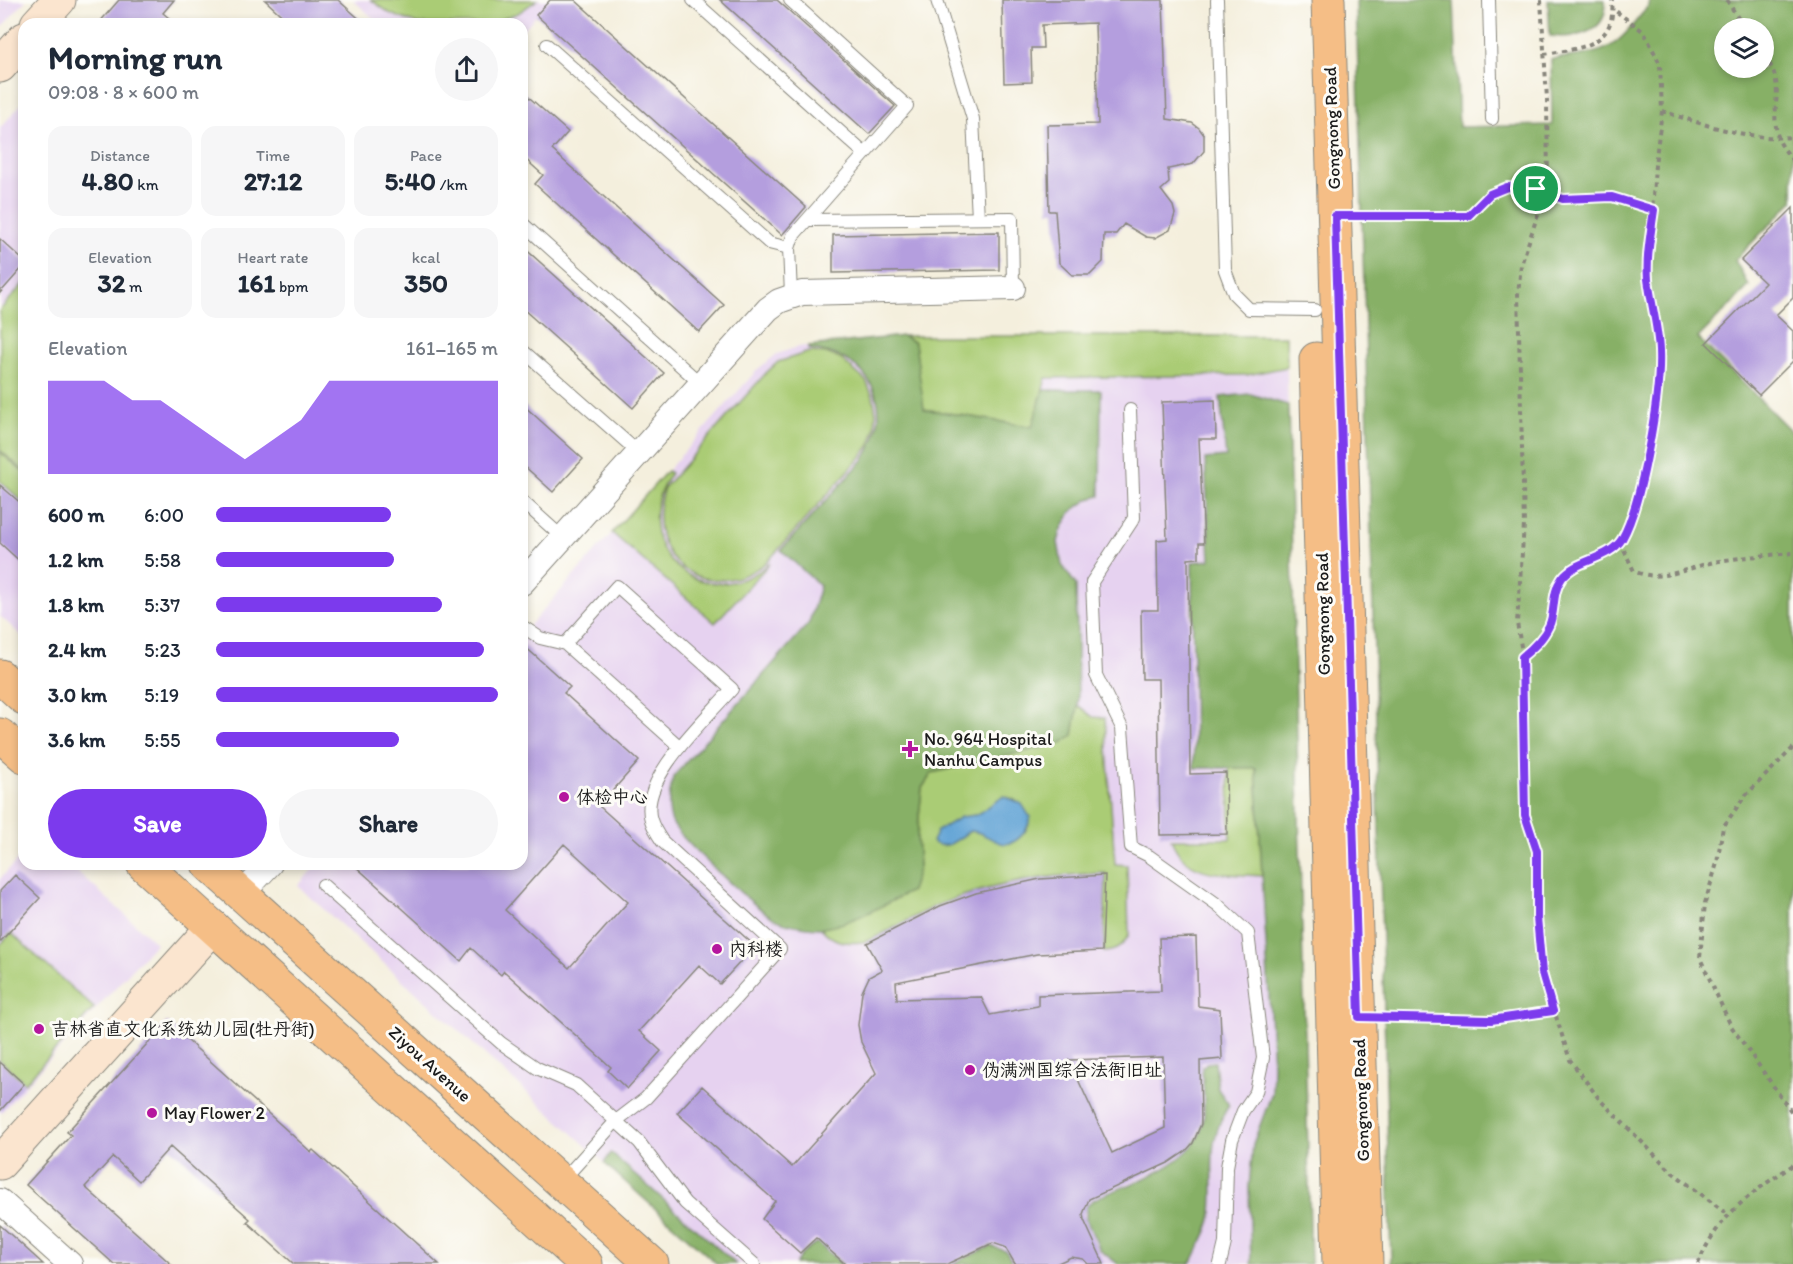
<!DOCTYPE html>
<meta charset="utf-8">
<style>
:root{--surface:#fff;--page:#f6f6f7;--text:#1f2937;--muted:#747a83;--accent:#7c3aed}
body{margin:0;font-family:Itim,"LXGW WenKai TC",sans-serif;background:var(--page);color:var(--text);height:100vh;display:flex;flex-direction:column;font-size:22px;white-space:nowrap}
*{box-sizing:border-box;margin:0}
p{font-size:20px;color:var(--muted)}
.icon{flex:none;width:33px;height:33px;fill:none;stroke:currentColor;stroke-width:2;stroke-linecap:round;stroke-linejoin:round}
.map{position:relative;flex:1;overflow:hidden}
.side{position:absolute;left:18px;top:18px;width:510px;height:852px;display:flex;flex-direction:column;background:var(--surface);border-radius:18px;box-shadow:0 3px 9px #0003}
.side>*{flex:none}
.fabs{position:absolute;left:1714px;top:18px;display:grid;gap:12px}
.fabs a{display:grid;place-items:center;width:60px;height:60px;border-radius:50%;background:var(--surface);box-shadow:0 3px 9px #0003;font-size:30px}
.pin{position:absolute;display:grid;place-items:center;width:51px;height:51px;color:#fff;margin:-26px;border:3px solid #fff;border-radius:50%;box-shadow:0 2px 6px #0007}
.round{display:grid;place-items:center;flex:none;width:63px;height:63px;border-radius:32px;background:var(--page)}
.overview{display:flex;align-items:center;justify-content:space-between;height:102px;padding:0 30px}
h1{font-size:33px;font-weight:700;line-height:45px}
.metrics{display:grid;grid-template-columns:repeat(3,1fr);gap:9px;height:102px;padding:6px 30px}
.metrics div{display:grid;align-content:center;border-radius:15px;background:var(--page);text-align:center}
.metrics b{font-size:26px;font-weight:700}
.metrics small{font-size:16px;font-weight:400}
.metrics p{font-size:16px}
.chart{height:168px;padding:12px 30px}
.chart p{display:flex;justify-content:space-between}
.chart svg{width:100%;height:108px;margin-top:6px;fill:var(--accent);opacity:.7}
.action{display:flex;gap:12px;margin-top:auto;padding:12px 30px}
.action a{flex:1;height:69px;border-radius:36px;background:var(--accent);color:#fff;font-size:24px;font-weight:700;line-height:69px;text-align:center}
.action a+a{background:var(--page);color:var(--text)}
ul{padding:0 30px;list-style:none;font-size:20px}
li{display:grid;grid-template-columns:96px 72px 1fr;align-items:center;height:45px}
li i{height:15px;border-radius:8px;background:var(--accent)}
.map>svg:first-child{display:block}
.built{fill:#e6d2f0}
.green{fill:#aacc74;stroke:#637448;stroke-width:1.5;fill-rule:evenodd}
.forest{fill:#87b066;stroke:#526641;stroke-width:1.5;fill-rule:evenodd}
.water{fill:#61a3d5;stroke:#3e6078;stroke-width:1.5}
.building{fill:#b49ede;fill-rule:evenodd}
.lines{fill:none;stroke-linecap:round;stroke-linejoin:round}
.lane-casing{stroke:#88867c;stroke-width:14}
.street-casing{stroke:#88867c;stroke-width:26}
.secondary-casing{stroke:#88867c;stroke-width:35}
.primary-casing{stroke:#88867c;stroke-width:35}
.path{stroke:#88867c;stroke-width:4;stroke-dasharray:4.5 4.5;stroke-linecap:butt}
.lane{stroke:#fff;stroke-width:12}
.street{stroke:#fff;stroke-width:24}
.secondary{stroke:#fbe5cf;stroke-width:33}
.primary{stroke:#f5be86;stroke-width:33}
.route-casing{stroke:#fff;stroke-width:12}
.route{stroke:#7c3aed;stroke-width:8}
.poi-dot{fill:#b5179e;stroke:#fdfcf7;stroke-width:2}
.labels{text-anchor:middle;dominant-baseline:central;stroke-width:6;stroke-linejoin:round;paint-order:stroke}
.street-label{font-size:18px;fill:#1c1c1c;stroke:#fdfcf7}
.poi-label{font-size:18px;fill:#1c1c1c;stroke:#fdfcf7;text-anchor:start}
</style>
<div class="map">
<svg width="1793" height="1264" viewBox="0 0 1793 1264">
<rect width="100%" height="100%" fill="#fdfcf7"/>
<filter id="ink" filterUnits="userSpaceOnUse"><feTurbulence type="fractalNoise" baseFrequency=".0167" numOctaves="2"/><feDisplacementMap in="SourceGraphic" scale="12" xChannelSelector="R" yChannelSelector="G"/><feConvolveMatrix kernelMatrix="1 2 1 2 8 2 1 2 1" color-interpolation-filters="sRGB"/></filter>
<filter id="wash" filterUnits="userSpaceOnUse"><feTurbulence type="fractalNoise" baseFrequency=".008" numOctaves="4" result="noise"/><feDisplacementMap in="SourceGraphic" scale="24" xChannelSelector="R" yChannelSelector="G"/><feGaussianBlur stdDeviation="1.35" result="paint"/><feColorMatrix in="noise" values="0 0 0 0 0 0 0 0 0 0 0 0 0 0 0 0 0 1.4 0 .05"/><feComposite in="paint" operator="in"/></filter>
<g filter="url(#wash)">
<rect width="100%" height="100%" fill="#f4efdd"/>
<path class="built" d="M0,0h26l-26,29z
M353,0h197l-28,31v-7h-142z
M24,101v537l-24,-22v-488z
M903,336h383l25,928h-594l-419,-378 19,-22h205v-230l236,-265 19,-15 21,-7z
M24,853v11h45l87,79 -156,171v-235z"/>
<path class="green" d="M371,0h166l-19,13 -29,11h-72l-26,-10z
M24,283v188l-24,-21v-140z
M903,336h383l1,31 -40,8 -201,3 -13,49 -110,-18 -8,-66z
M809,352l17,1 15,6 25,22 7,15 3,17 -1,16 -5,16 -10,13 -92,103c-59,48 -129,-2 -104,-73l102,-115 12,-11z
M0,452l24,21v30l-24,-22z
M667,471l4,2c-50,72 32,147 99,90l-55,60 -103,-90z
M1078,705l15,12 12,1 10,146 12,1 2,70c-7,12 -12,16 -25,17l2,-79c-57,1 -112,10 -166,31 -17,6 -66,37 -78,38 -18,2 -29,0 -41,-14l45,-15 53,-46 -2,-30 5,-49 10,-15 141,-38zM1004,796l11,4 14,25c-18,34 -36,7 -59,6 -12,7 -23,21 -38,11l5,-11 24,-14 15,-2z
M1256,767l6,109c-37,-3 -76,3 -91,-37h59l-1,-71z
M11,933l83,75 -69,75 -25,-23v-115z"/>
<path class="forest" d="M1356,0h98l5,127 93,-2 -1,-66c58,-7 61,-6 97,-53l1,-6h144v201l-58,59 14,26 -51,52 95,95v831h-402zM1725,28h39v40h-39z
M1548,0h57c5,33 -31,39 -55,36z
M903,336l12,7 9,66 108,18 11,-37h58l-1,106 -11,3 -18,13 -10,19 -3,11 4,23 14,20 2,120 -5,30 -11,8 -130,30 -10,15 -5,49 2,30 -8,24c-21,11 -70,38 -93,37 -15,-1 -35,-3 -48,-12 -18,-12 -91,-77 -98,-94 -6,-15 -2,-30 1,-45l136,-154 11,-37 -39,-36 82,-90c36,-52 7,-106 -54,-111v-3z
M1250,394l38,11 23,859h-60l-2,-77 4,-43 19,-51 1,-27 -17,-298h-62l-2,-206 18,-2 -5,-101 21,-2 -6,-60z
M1215,1062l3,27 11,16c-25,41 -13,64 -17,108 -1,15 -13,33 -19,47l-3,4h-72l-18,-14 -14,-31v-11l6,-8c35,-16 104,-34 111,-77 3,-18 0,-38 -1,-56l5,-4z
M611,1153l125,111h-19l-113,-101z
M816,1243h2l24,21h-47l7,-11z
M991,1246l15,5 7,13h-61z"/>
<path class="water" d="M1004,796l18,8 8,13c-1,13 -14,30 -29,26 -11,-3 -19,-12 -31,-12 -12,7 -23,21 -38,11l5,-11 24,-14 15,-2z"/>
<g id="blocks">
<path class="building" d="M119,0h55l-11,13 13,11h-78z
M265,0h73l27,24h-74z
M550,0h25l231,207 -24,28 -246,-220z
M720,0h57l118,106 -26,28z
M1002,0h161l4,119 25,4 7,5 5,7v16l-11,13 -25,5 1,14 -8,7 12,16 2,8 -5,16 -15,8 -9,-1 -22,-13 -8,10h-12l-1,28 -13,13h-18l-13,-12 -4,-52h-6l-2,-86 51,-1 -3,-101 -53,2 1,23h-12l1,34 -28,1z
M522,91l46,41 -16,18 172,155 -25,27 -164,-148 8,-9 -21,-19z
M1793,208v90l-17,17 17,16v30l-34,34 -53,-52 59,-60 -24,-23z
M999,232v38l-166,3v-38z
M0,239l24,22v5l-24,27z
M522,246l142,127 -31,35 -111,-100z
M1215,400l1,39h-17l5,104h-5v15l-11,1 2,215 36,-1 1,61 -67,1 -2,-156h-16l-1,-69h17l-1,-70 10,-1 -5,-137z
M522,404l61,55 -30,33 -31,-28z
M0,485l24,21v59l-24,-22z
M522,644l48,43 -6,6 75,68 -40,45 156,140 -35,38 -21,-19 -60,66 22,20 -34,38 -19,-18 3,-4 -107,-96 -3,4 -30,-27 -10,13 -108,-97h169zM564,844l64,58 -59,66 -64,-58z
M15,875l25,23 -40,44v-51z
M1105,875l-3,76 -65,3 -141,28 1,17 84,-2 9,18 48,-9v-11l123,-4 -2,-53 37,-1 2,69 22,3 2,50 -22,2 1,63 -8,19 -7,8 -18,12 -79,36 -6,15 1,6 20,44h-16l-5,-5 -12,-2 -15,7h-41l-10,-17 -12,-4 -46,21h-102l-29,-26 -16,15 -38,-34 13,-18 -98,-88 25,-27 90,81 84,-94 -15,-31 -3,-17 4,-33 7,-15 13,-7 -15,-27 73,-37 36,-13 64,-14zM1163,1057l2,71 -53,25 -43,-93z
M167,1022l144,130 2,-2 126,114h-145l-47,-42 3,-3 -80,-72 -31,34 -26,-24 -28,30 86,77h-57l-88,-79 45,-50 -4,-3z
M0,1062l24,22 -24,27z
M0,1225l43,39h-43z"/>
</g>
</g>
<g filter="url(#ink)">
<use href="#blocks" fill-opacity="0" stroke="#88867c" stroke-width="1.5"/>
<g class="lines">
<defs>
<path id="lane" d="M693,0l172,154
M790,0l117,106 -114,130 -4,12 2,47
M937,0l36,119 5,99
M1217,0l8,270 9,24 15,15 66,1
M1489,0l3,119
M547,45l222,198 20,5
M808,220l204,-2 1,70
M522,223l179,161
M522,350l117,103
M1130,410l4,108 -42,64 4,93 26,53 9,119 18,9 69,49 30,28 15,125 -7,34 -13,19 -11,29 -5,27 -2,76 -5,21
M522,501l41,37
M522,626l18,12 25,6
M323,885l178,158 36,25 39,17 63,57 46,61 69,61
M561,1182l55,-61 30,-23 134,-149 -118,-108c-4,-6 -9,-14 -11,-21 -13,-41 56,-102 81,-131l-115,-103 -52,58 115,103"/>
<path id="street" d="M522,583l246,-274 11,-8 23,-8 211,-5
M242,894l28,-30
M0,1201l70,63"/>
<path id="secondary" d="M37,24l22,-24
M0,66l24,-27
M0,1163l213,-236"/>
<path id="primary" d="M1328,0l38,1264
M1316,359l23,905
M0,676l24,22
M0,735l24,21
M143,864l443,400
M208,864l444,400"/>
</defs>
<use href="#lane" class="lane-casing"/>
<use href="#street" class="street-casing"/>
<use href="#secondary" class="secondary-casing"/>
<use href="#primary" class="primary-casing"/>
<path class="path" d="M1541,0l6,99 1,85 -27,81 -3,29 6,231 -7,98 8,47v145l12,36v66l5,56 28,87 30,40 72,72 55,42
M1727,0l17,28
M1544,54c35,-5 73,-8 68,-54
M1764,56c24,30 5,49 14,81 2,8 10,17 15,24
M1662,111c40,13 89,30 131,26
M1362,216h106l22,-22 17,-7 29,2 27,10 49,-2 42,13
M1620,542l14,29c28,13 56,-5 85,-10 24,-4 49,-6 74,-8
M1523,657l18,-17 9,-16 4,-27 6,-17 10,-11 28,-12 22,-15 15,-29 21,-118 3,-43 -11,-75 7,-112 7,-54 -2,-47 -16,-32 -31,-23
M1793,748l-48,48 -22,31 -6,36 -12,40 -5,55 31,68 62,88
M1387,1018l104,2 61,-9
M1698,1264c20,-49 52,-70 95,-99"/>
<use href="#lane" class="lane"/>
<use href="#street" class="street"/>
<use href="#secondary" class="secondary"/>
<use href="#primary" class="primary"/>
</g>
</g>
<g class="lines" filter="url(#ink)">
<defs>
<path id="route" d="M1507,187l29,2 27,10 49,-2 42,13c-3,22 -8,47 -6,69 3,24 10,48 11,72 2,41 -17,153 -37,188 -13,21 -46,20 -60,39 -11,15 -6,33 -13,48 -6,13 -16,22 -27,31l3,158 12,36v66l5,56 11,38 -62,9 -132,-3 -24,-801h133l22,-22z"/>
</defs>
<use href="#route" class="route-casing"/>
<use href="#route" class="route"/>
</g>
<g class="poi-dot">
<path d="M907 740h6v6h6v6h-6v6h-6v-6h-6v-6h6z"/>
<circle cx="564" cy="797" r="6"/>
<circle cx="717" cy="949" r="6"/>
<circle cx="39" cy="1029" r="6"/>
<circle cx="970" cy="1070" r="6"/>
<circle cx="152" cy="1113" r="6"/>
</g>
<g class="labels">
<g class="street-label">
<text transform="translate(1332 128) rotate(-92)">Gongnong Road</text>
<text transform="translate(1323 614) rotate(-91)">Gongnong Road</text>
<text transform="translate(430 1064) rotate(42)">Ziyou Avenue</text>
<text transform="translate(1361 1100) rotate(-92)">Gongnong Road</text>
</g>
<g class="poi-label">
<text x="924" y="739">No. 964 Hospital<tspan x="924" dy="21">Nanhu Campus</tspan></text>
<text x="576" y="797">体检中心</text>
<text x="729" y="949">内科楼</text>
<text x="51" y="1029">吉林省直文化系统幼儿园(牡丹街)</text>
<text x="982" y="1070">伪满洲国综合法衙旧址</text>
<text x="164" y="1113">May Flower 2</text>
</g>
</g>
</svg>
<div class="fabs">
<a><svg class="icon" aria-label="layers" viewBox="0 0 24 24"><path d="M12 4l9 5-9 5-9-5zM3 14l9 5 9-5"/></svg></a>
</div>
<div class="pin" style="left:1536px;top:189px;background:#1e9e55"><svg class="icon" aria-label="arrive" viewBox="0 0 24 24"><path d="M6 21V4h12l-3 4 3 4H6"/></svg></div>
<section class="side">
<div class="overview"><div><h1>Morning run</h1><p>09:08 · 8 × 600 m</p></div><a class="round"><svg class="icon" aria-label="share" viewBox="0 0 24 24"><path d="M12 15V3M7 8l5-5 5 5M5 13v7h14v-7"/></svg></a></div>
<div class="metrics">
<div><p>Distance</p><b>4.80<small> km</small></b></div>
<div><p>Time</p><b>27:12</b></div>
<div><p>Pace</p><b>5:40<small> /km</small></b></div>
</div>
<div class="metrics">
<div><p>Elevation</p><b>32<small> m</small></b></div>
<div><p>Heart rate</p><b>161<small> bpm</small></b></div>
<div><p>kcal</p><b>350</b></div>
</div>
<div class="chart"><p><span>Elevation</span>161–165 m</p>
<svg viewBox="0 0 160 44" preserveAspectRatio="none"><path d="M0 44V6L10 6L20 6L30 14L40 14L50 22L60 30L70 38L80 30L90 22L100 6L110 6L120 6L130 6L140 6L150 6L160 6V44z"/></svg>
</div>
<ul>
<li><b>600 m</b>6:00<i style="width:62%"></i></li>
<li><b>1.2 km</b>5:58<i style="width:63%"></i></li>
<li><b>1.8 km</b>5:37<i style="width:80%"></i></li>
<li><b>2.4 km</b>5:23<i style="width:95%"></i></li>
<li><b>3.0 km</b>5:19<i style="width:100%"></i></li>
<li><b>3.6 km</b>5:55<i style="width:65%"></i></li>
</ul>
<div class="action"><a>Save</a><a>Share</a></div>
</section>
</div>
